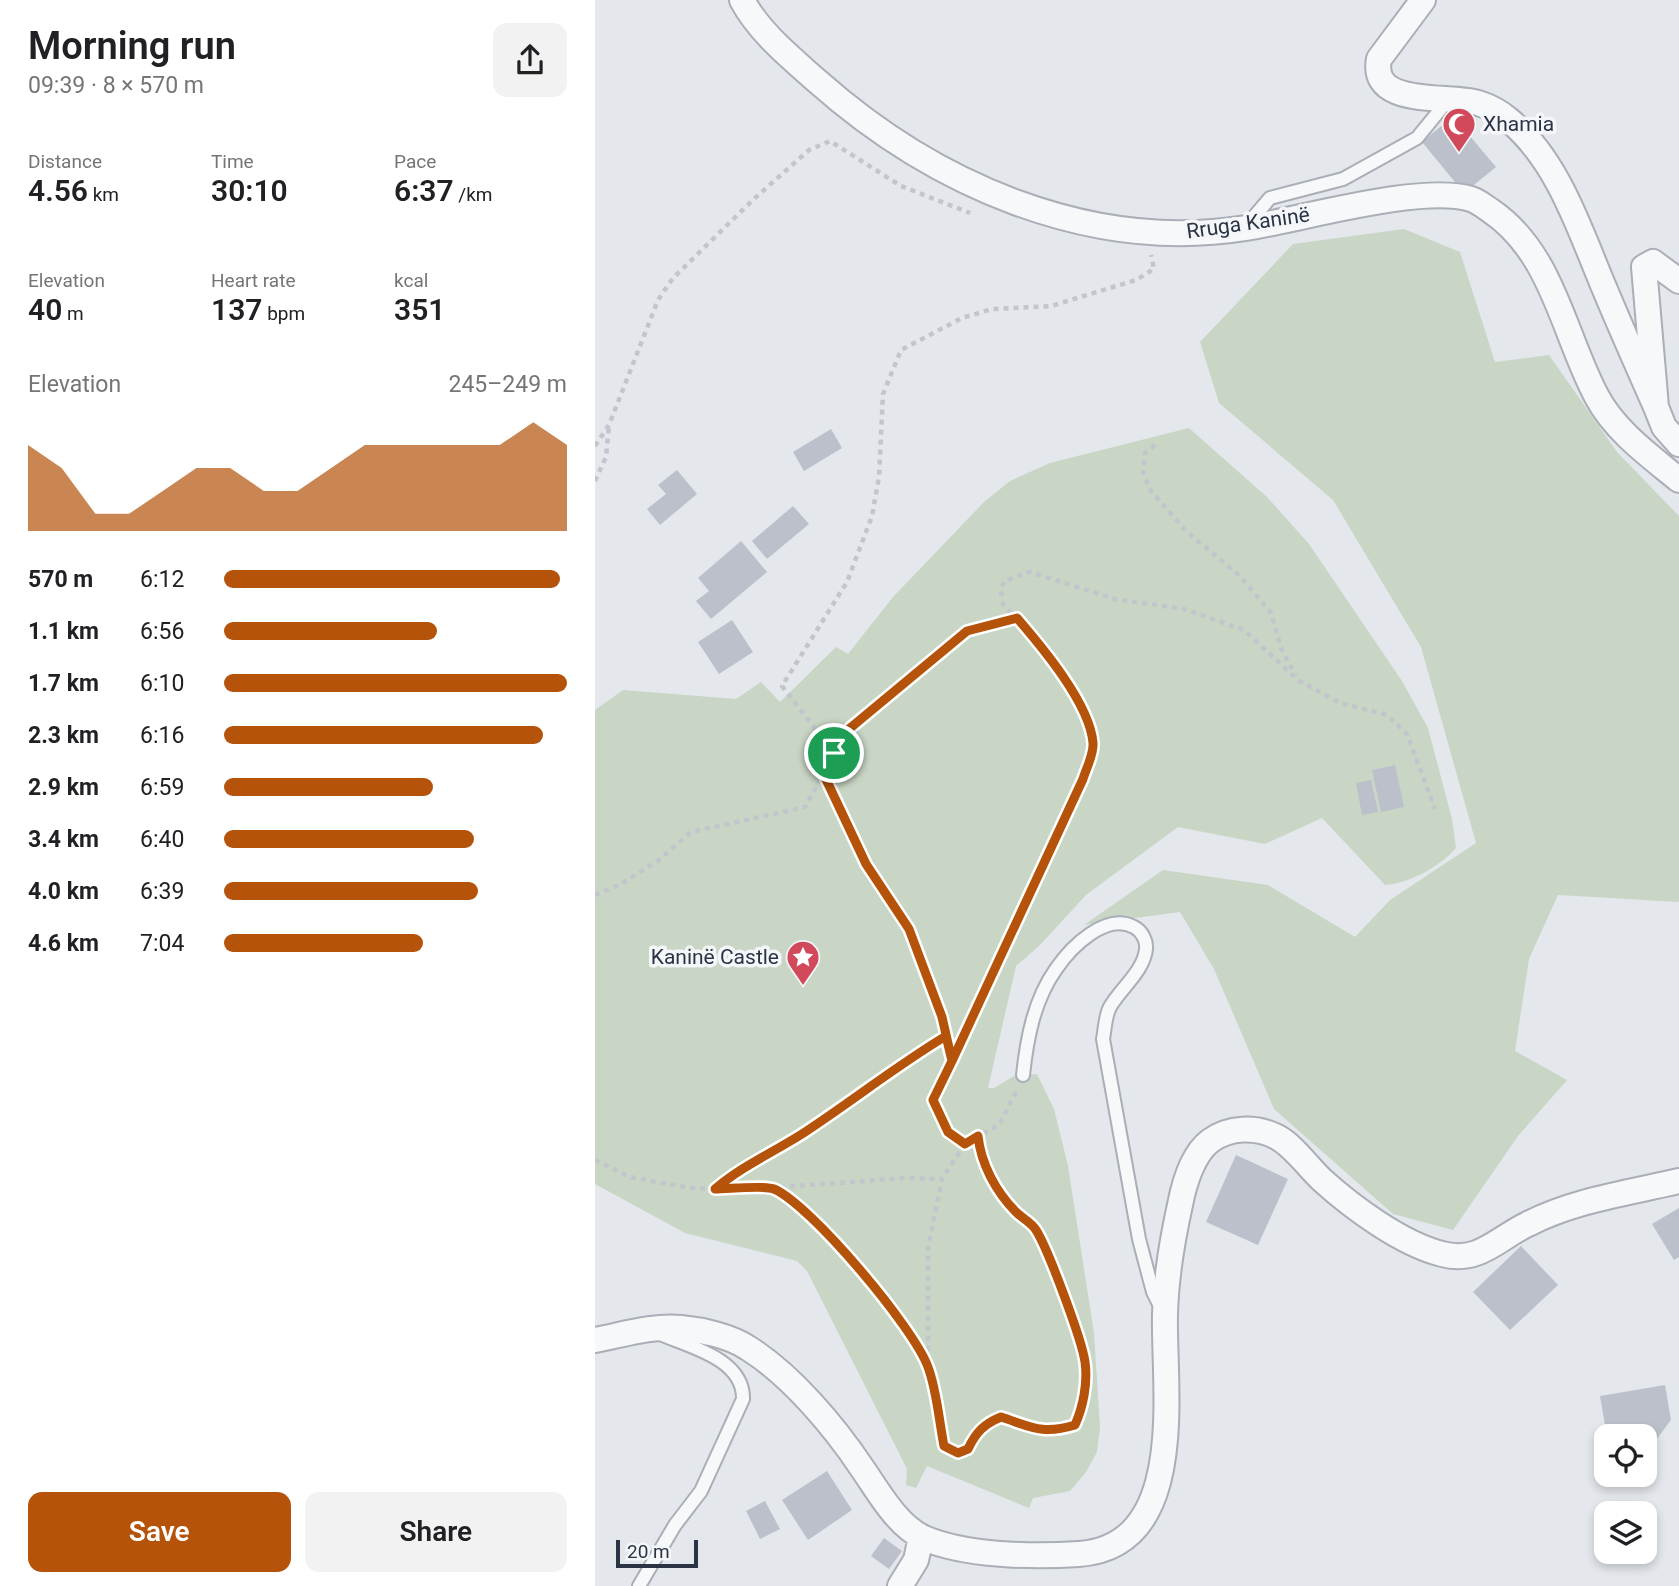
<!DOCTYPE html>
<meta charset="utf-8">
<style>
:root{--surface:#fff;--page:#f2f2f2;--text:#202124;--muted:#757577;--accent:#b45309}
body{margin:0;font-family:Roboto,sans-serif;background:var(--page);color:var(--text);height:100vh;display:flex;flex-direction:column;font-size:26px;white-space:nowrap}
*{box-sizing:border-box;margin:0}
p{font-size:23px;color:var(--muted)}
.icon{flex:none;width:38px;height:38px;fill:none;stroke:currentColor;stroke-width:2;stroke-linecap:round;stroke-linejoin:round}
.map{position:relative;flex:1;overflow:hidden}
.details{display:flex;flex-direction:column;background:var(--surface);width:595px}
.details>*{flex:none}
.controls{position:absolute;left:999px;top:1424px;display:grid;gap:14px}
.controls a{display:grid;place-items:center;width:63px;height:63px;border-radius:14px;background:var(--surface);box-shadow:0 4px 10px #0003;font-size:35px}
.scale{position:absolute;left:21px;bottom:18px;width:82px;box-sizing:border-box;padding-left:7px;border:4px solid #2b3445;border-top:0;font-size:19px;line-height:24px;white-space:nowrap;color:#2b3445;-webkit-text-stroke:5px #f4f6f9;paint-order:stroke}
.pin{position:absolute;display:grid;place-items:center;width:60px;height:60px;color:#fff;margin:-30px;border:4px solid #fff;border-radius:50%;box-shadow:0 2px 7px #0007}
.round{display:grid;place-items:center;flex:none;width:74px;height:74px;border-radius:14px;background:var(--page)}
.summary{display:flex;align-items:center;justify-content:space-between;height:119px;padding:0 28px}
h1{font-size:38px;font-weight:600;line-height:52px}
.stats{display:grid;grid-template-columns:repeat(3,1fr);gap:10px;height:119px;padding:7px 28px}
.stats div{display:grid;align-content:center}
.stats b{font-size:30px;font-weight:600}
.stats small{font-size:19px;font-weight:400}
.stats p{font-size:19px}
.chart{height:196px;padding:14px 28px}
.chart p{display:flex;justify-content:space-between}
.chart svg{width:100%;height:126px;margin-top:7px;fill:var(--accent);opacity:.7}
.action{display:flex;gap:14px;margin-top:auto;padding:14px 28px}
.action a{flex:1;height:80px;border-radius:14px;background:var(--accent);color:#fff;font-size:28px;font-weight:600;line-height:80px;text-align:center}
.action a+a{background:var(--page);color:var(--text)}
ul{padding:0 28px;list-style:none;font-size:23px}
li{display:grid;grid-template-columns:112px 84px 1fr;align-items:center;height:52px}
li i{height:18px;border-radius:9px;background:var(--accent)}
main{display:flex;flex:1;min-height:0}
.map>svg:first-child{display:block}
.green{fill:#c9d6c5}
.building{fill:#bbc0ca}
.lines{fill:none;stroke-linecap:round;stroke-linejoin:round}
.service-casing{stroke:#a9aeb7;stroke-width:16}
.minor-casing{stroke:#a9aeb7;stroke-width:28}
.path{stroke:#c2c5cb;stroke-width:4.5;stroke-dasharray:5 5;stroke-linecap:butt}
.service{stroke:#f7f8fa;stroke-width:12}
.minor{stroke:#f7f8fa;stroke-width:24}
.route-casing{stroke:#fff;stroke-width:14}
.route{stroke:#b45309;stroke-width:9}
.labels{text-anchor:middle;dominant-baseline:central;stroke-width:7;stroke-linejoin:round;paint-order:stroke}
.poi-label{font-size:21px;fill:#2b3445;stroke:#f4f6f9;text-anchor:start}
.street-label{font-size:21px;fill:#2b3445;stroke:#f4f6f9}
</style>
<main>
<section class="details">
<div class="summary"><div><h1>Morning run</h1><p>09:39 · 8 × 570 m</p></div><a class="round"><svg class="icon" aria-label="share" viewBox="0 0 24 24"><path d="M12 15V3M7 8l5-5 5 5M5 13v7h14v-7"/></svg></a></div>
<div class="stats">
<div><p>Distance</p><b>4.56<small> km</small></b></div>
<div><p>Time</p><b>30:10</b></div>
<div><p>Pace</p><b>6:37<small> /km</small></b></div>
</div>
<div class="stats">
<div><p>Elevation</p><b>40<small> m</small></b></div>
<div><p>Heart rate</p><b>137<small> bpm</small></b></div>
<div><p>kcal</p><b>351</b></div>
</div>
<div class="chart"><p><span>Elevation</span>245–249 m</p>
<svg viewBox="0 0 160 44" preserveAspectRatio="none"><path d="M0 44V14L10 22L20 38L30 38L40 30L50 22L60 22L70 30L80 30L90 22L100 14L110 14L120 14L130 14L140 14L150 6L160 14V44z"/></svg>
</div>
<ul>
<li><b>570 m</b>6:12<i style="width:98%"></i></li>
<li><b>1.1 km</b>6:56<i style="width:62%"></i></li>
<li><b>1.7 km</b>6:10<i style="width:100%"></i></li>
<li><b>2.3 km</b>6:16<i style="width:93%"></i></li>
<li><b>2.9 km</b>6:59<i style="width:61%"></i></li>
<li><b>3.4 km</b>6:40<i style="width:73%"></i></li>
<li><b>4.0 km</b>6:39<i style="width:74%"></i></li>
<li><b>4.6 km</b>7:04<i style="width:58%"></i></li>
</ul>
<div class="action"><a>Save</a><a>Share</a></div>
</section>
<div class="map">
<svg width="1084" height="1586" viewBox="0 0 1084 1586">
<rect width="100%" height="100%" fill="#e4e7ec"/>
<path class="green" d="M809,229l56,23 35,110 54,-7 68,97 62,64v386l-121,-7 -29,64 -14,92 52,29 -49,56 -65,94 -60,-16 -119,-105 -60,-140 -34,-57 -96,13 79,-55 105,15 87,52 35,-37 86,-57 -55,-196 -88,-147 -114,-97 -19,-61 93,-98z
M594,428l78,69 42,47 93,137 26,47 24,91 4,29c-15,18 -48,36 -71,37l-63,-67 -57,26 -87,-17 -92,68 -47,51 -23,20 -28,122h6l20,-12 23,-2 17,35 14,57 26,167 6,94 -3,25 -11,20 -16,19 -37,7 -4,10 -102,-42 -11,22 -10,-3 1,-16 -100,-198 -10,-10 -112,-28 -90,-49v-474l28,-20 113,9 25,-17 19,20 56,-55 12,7 45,-57 91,-95 26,-21 40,-18z"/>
<path class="building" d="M858,116l43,51 -32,26 -42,-51z
M236,429l11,19 -38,23 -11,-19z
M82,470l20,24 -37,31 -13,-16 19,-15 -8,-9z
M198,506l16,18 -42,35 -15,-18z
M146,541l26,31 -56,47 -15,-18 13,-10 -11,-13z
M137,620l21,32 -34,22 -21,-32z
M800,765l9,42 -23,5 -9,-42z
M776,780l7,32 -16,3 -6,-32z
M641,1155l52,24 -30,66 -52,-23z
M1084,1208v49l-5,3 -22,-36z
M926,1246l37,39 -48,45 -37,-38z
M1070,1385l6,35 -15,20 -11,1v-4h-38l-7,-41z
M232,1471l25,39 -44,30 -26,-40z
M170,1501l15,28 -20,10 -14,-28z
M289,1538l18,13 -13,18 -18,-13z"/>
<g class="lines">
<defs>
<path id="service" d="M652,225l23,-27 73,-19 74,-41 31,-38
M428,1075c4,-37 11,-75 33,-106 15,-22 50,-57 78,-42 8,4 13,14 12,22 -2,22 -26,40 -36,58 -5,9 -5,22 -7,32l36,200 14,53 7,14
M44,1586l36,-61 26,-34 42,-92c1,-40 -53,-52 -83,-65"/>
<path id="minor" d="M147,0c17,32 48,57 75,81 116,103 272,172 429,147 57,-9 174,-44 225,-29 7,2 14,8 20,12 62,42 73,125 106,186 18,34 53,59 82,83
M828,0l-44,59c-10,51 75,34 102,45 9,3 21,10 28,16 49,41 70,108 94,165 17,41 35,81 53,122
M1084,281l-26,-19 -9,5 12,140 8,20 15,17
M0,1340c27,-5 59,-15 86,-12 21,2 49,8 67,20 43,27 86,78 114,120 16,23 35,58 62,70 42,18 109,19 155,16 111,-8 84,-167 86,-240 1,-37 7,-73 15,-109 4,-21 13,-51 30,-64 19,-14 46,-15 67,-4 17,9 31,30 45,43 31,28 80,64 120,74 37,10 56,-16 86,-30 47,-24 100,-31 151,-43
M305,1586l16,-26 5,-23"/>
</defs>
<use href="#service" class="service-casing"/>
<use href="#minor" class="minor-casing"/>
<path class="path" d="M560,445l-10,8 -2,20 8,18 36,41 53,44 31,37 10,35 15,28
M0,446l14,-21 49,-125 15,-22 82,-80 54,-48 21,-9 71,45 69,27
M0,481l11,-24 3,-31
M239,753l-52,-67 65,-104 25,-66 7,-39 4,-83 18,-44 61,-32 30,-9 59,-3 85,-26 18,-11 -3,-14
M228,773l43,91 43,65 33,88 10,43
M0,895l26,-11 38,-24 32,-28 114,-25 44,-78 118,-98 49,-12
M421,1092l-17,33 -34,19 -17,-12 -15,-32 150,-321 11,-34 -6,-24 -35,-60 -50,-57 -2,-13 3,-10 26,-9 85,27 69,10 60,21 54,50 42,23 47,12 20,19 28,75
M370,1144l-23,35 -14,69v118l16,80 14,7 10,-4c8,-17 16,-25 33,-32 31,10 41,18 74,8 8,-18 13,-42 10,-63 -3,-22 -37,-113 -49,-132 -4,-7 -14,-12 -20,-18 -20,-20 -35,-48 -38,-76
M0,1160l35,17 60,11 51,2 164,-12 37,1
M120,1189c27,-23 58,-36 87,-55 49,-32 94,-68 144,-98
M179,1189c62,49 114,108 154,177"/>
<use href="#service" class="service"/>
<use href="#minor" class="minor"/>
</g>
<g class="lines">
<defs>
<path id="route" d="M239,753l-11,20 43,91 43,65 33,88 10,44 -19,39 15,32 17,12 13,-8c3,28 18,56 38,76 6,6 16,11 20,18 12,19 46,110 49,132 3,21 -2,45 -10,63 -33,10 -43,2 -74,-8 -17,7 -25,15 -33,32l-10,4 -14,-7c-5,-25 -7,-55 -16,-79 -14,-39 -117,-162 -154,-178 -9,-4 -46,0 -59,0 27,-23 57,-36 87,-55 49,-32 94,-68 144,-98l6,25 131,-282c3,-10 11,-25 10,-36 -3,-39 -51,-96 -76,-125l-50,13 -118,98 -15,24"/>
</defs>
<use href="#route" class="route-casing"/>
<use href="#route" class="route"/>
</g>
<defs>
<symbol id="mosque-pin" viewBox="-11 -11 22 30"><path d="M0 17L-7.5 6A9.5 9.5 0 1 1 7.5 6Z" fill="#d1495b" stroke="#f4f6f9"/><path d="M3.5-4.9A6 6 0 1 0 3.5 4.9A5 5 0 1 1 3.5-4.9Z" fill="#fff"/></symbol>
<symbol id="sight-pin" viewBox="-11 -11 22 30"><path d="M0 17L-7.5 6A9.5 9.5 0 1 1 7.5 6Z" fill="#d1495b" stroke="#f4f6f9"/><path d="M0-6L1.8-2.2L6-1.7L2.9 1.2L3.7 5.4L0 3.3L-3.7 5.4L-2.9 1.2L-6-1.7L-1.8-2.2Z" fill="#fff"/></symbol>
</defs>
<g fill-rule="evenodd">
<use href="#mosque-pin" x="845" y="105" width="38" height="52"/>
<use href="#sight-pin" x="189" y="938" width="38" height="52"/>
</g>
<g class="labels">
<g class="poi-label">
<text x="888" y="124">Xhamia</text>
<text x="184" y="957" text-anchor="end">Kaninë Castle</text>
</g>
<g class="street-label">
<text transform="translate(653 223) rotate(-8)">Rruga Kaninë</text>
</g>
</g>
</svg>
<div class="controls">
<a><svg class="icon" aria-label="locate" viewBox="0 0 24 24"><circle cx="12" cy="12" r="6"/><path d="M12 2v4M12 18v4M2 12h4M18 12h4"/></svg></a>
<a><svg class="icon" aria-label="layers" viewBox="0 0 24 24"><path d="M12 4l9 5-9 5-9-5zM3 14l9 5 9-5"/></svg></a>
</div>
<div class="scale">20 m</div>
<div class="pin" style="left:239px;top:753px;background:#1e9e55"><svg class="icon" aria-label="arrive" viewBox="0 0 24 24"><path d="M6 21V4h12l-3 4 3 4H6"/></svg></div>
</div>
</main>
